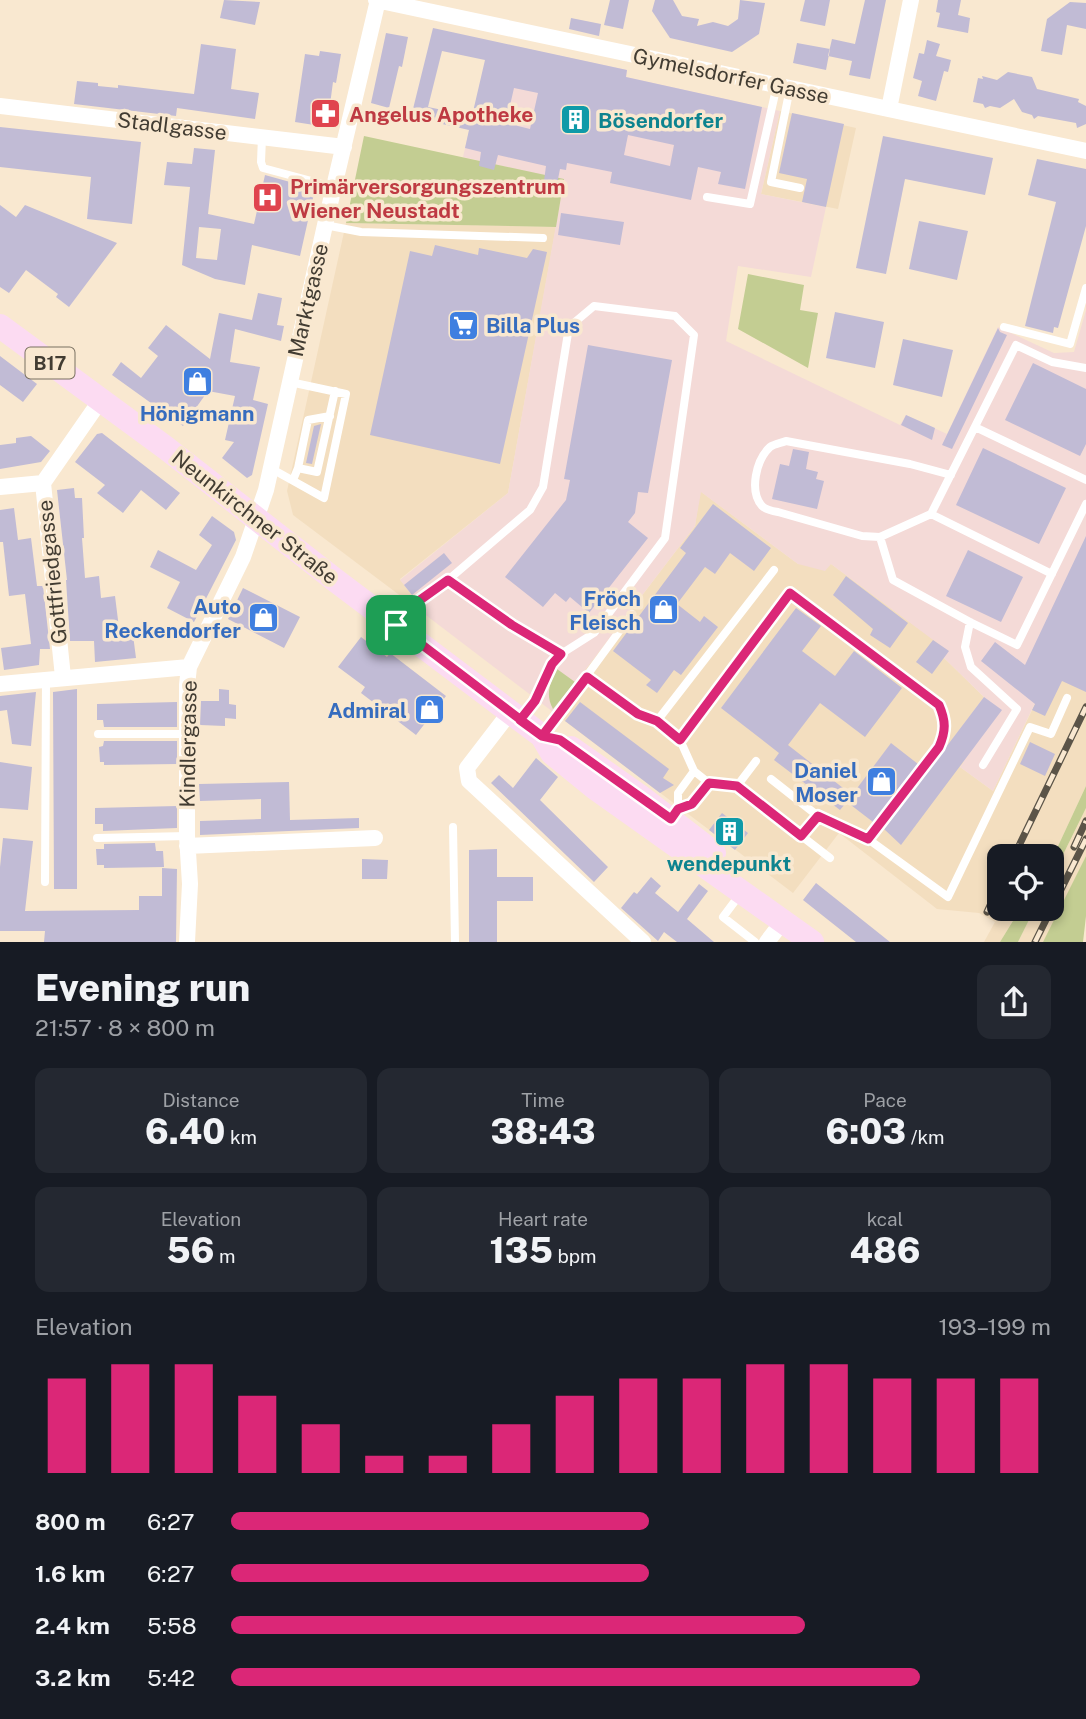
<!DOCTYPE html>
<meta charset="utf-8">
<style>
:root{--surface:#171b24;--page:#242831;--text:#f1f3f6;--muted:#9ea1a6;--accent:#db2777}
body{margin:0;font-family:"Public Sans",sans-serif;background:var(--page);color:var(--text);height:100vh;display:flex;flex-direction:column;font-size:26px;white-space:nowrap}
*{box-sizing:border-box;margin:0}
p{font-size:23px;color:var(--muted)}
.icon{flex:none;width:38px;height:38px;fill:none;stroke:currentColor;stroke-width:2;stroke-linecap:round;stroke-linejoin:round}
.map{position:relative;height:942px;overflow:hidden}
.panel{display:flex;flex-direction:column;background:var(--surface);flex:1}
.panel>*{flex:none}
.buttons{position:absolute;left:987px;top:844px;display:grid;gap:14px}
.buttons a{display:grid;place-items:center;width:77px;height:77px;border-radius:14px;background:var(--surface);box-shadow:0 4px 10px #0003;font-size:35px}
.pin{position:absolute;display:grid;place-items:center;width:60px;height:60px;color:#fff;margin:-30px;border-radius:14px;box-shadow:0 4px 10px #0006}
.round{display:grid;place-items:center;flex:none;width:74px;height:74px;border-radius:14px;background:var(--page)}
.headline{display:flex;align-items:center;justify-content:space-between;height:119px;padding:0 35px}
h1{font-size:38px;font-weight:800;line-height:52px}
.metrics{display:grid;grid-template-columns:repeat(3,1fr);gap:10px;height:119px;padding:7px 35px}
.metrics div{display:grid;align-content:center;border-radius:14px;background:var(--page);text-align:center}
.metrics b{font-size:35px;font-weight:800}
.metrics small{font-size:19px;font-weight:400}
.metrics p{font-size:19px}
.chart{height:196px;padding:14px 35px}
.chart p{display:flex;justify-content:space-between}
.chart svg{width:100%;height:126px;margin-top:7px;stroke:var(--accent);stroke-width:6}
ul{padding:0 35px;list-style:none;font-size:23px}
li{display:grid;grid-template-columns:112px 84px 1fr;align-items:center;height:52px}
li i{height:18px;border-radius:9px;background:var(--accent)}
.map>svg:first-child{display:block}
.built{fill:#f3debf}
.industrial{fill:#f4dad7}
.green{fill:#c3cd92}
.building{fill:#c1bbd5;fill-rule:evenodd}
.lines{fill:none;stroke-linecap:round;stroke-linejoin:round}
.service{stroke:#fff;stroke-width:8}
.minor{stroke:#fff;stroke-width:16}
.primary{stroke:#fcdbf2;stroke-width:24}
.rail-casing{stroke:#5b5448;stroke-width:7}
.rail{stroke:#f9e8d0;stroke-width:4.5;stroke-dasharray:13;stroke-linecap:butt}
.route-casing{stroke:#fff;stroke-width:14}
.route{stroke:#db2777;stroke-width:9}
.labels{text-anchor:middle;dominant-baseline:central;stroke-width:7;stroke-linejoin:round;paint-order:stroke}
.shield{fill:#f9e8d0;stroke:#797061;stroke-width:2}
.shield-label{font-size:19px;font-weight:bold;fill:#423c32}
.street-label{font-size:21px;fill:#423c32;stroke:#f9e8d0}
.health-label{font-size:21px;font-weight:bold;fill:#be3a42;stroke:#f9e8d0;text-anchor:start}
.culture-label{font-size:21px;font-weight:bold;fill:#0d838f;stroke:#f9e8d0;text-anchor:start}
.shop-label{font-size:21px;font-weight:bold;fill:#366cbe;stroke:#f9e8d0;text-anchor:end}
</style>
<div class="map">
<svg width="1086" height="942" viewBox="0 0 1086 942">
<rect width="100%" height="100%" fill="#f9e8d0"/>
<path class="built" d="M780,111l76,17 -18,81 -77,-15z
M346,223l210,4 -48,266 -108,86 12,16 -6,5 -113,-85 -6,-24z
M700,491l98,73h33l118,87 -5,7 40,39 -20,65 -4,5 33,24 56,-116 37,16v95l-34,73v-3h-53v52h22l-21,34h-16l11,-20 -16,-9 -42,-4 -98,-76 -46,60 -240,-181 142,-186z
M1086,808v48l-36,74 -7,12h-25l17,-34h17v-31z"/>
<path class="industrial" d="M490,41l137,29 -1,7 154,34 -19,83 65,13 -15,70 -73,-11 -12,75 174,84 6,-10 41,19 51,-107 56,26 20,-1 12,-42v286l-93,195 -33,-24 4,-5 -18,-14 38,-51 -40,-39 4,-7 -117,-87 -6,7 -27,-7 -97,-72 -6,34 -142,186 -147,-112 6,-5 -12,-15 108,-87 56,-313 -101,-23z"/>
<path class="green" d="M364,136l200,43 -8,48 -210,-4z
M748,274l56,11 -4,25 18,3 -10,55 -70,-39z
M557,669l18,13 -22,27c-8,-15 -3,-26 4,-40z
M1086,786v22l-34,69v-18z
M1086,856v60l-3,26h-40z
M1021,908h14l-17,34h-18z"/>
<path class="building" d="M224,0l36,2 -5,23 -35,-7z
M610,0h19l-6,29 -19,-4z
M655,0h18l9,16 17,3 -2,7 16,-4 15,4 10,-7 2,-19 25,3 -6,31 -27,18 -62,-14 -18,-27z
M805,0h25l-5,26 -25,-5z
M865,0h21l-16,79 -21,-4 3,-14 -24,-5 4,-17 23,5z
M938,0h23l-3,15 12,3 -2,15 -31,-6 3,-14 -4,-1z
M1070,2l16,1v26l-19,-4 -5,30 -21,-4 6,-32z
M571,18l30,6 -2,12 -30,-7z
M433,28l194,42 -1,7 136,30 -17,82 -27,-5 3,-12 -23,-5 -7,33 -81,-17 2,-11 -45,-9 -1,7 -6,-1 -3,15 -13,-3 2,-15 -48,-11 -4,15 -15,-4 2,-14 -16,-4 4,-18 -58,-13zM442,51l43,9 -13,56 -44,-9zM514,88l24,5 -8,36 -24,-6zM628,135l46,10 -4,21 -46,-11z
M386,33l22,4 -6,30 -3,-1 -10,42 -18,-5z
M927,40l13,4 -4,12 15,4 -3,12 -4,-1 -8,30 -18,-5 4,-15 -9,-3 6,-25 5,1z
M797,43l33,6 -4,21 -33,-7z
M201,44l35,5 -5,40 28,4 -4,26 -78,-11 -1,8 -102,-12 3,-23 21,2v3l20,2v-3l76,9z
M320,51l21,3 -5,29 -3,-1 -6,45 -32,-5 10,-68 14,2z
M1008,72l24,5 5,12 42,10 -1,3 8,4v18l-9,4 -1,-5 -38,-7 -4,3 -2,-4 -10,-3 -8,-13 -14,9 -10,-2 -5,2 -2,-4 -10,-2 5,-24 5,1 -1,-3 15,4z
M792,113l52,11 -18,83 -24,-5 5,-23 -28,-6z
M0,127l141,15 -9,82 -45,-5 4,-42 -91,-10z
M883,136l110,22 -8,37 -80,-16 -19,95 -30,-6z
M194,148l21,2 -7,64 46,10 11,-49 50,14 -15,67 -48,-11 -7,40 -30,-6 -33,-14 8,-78 -26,-2 3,-23 25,2zM199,227l22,2 -4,31 -21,-2z
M1037,159l49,10v57l-28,102 -4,-1 -1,6 -28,-7 31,-124 -28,-7z
M0,205l16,12 9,-12 92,38 -48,64 -13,-10 2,-3 -32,-24 -17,23 -9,-6z
M561,213l63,9 -4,23 -62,-10z
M919,221l49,10 -11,49 -48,-11z
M435,245l43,10 1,-7 48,10 6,-9 14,3 -47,212 -130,-29 40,-184 22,5z
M258,293l24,5 -5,27 7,1 -3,15 -46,-12 -5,33 30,5 -7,33 15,4 -16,71 -5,3 -25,-20 12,-16 -9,-2 10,-44 -27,-5 -25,35 -71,-51 9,-13 20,16 17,-22 -10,-8 18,-23 44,34 9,-46 33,7z
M835,312l49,10 -9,46 -49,-10z
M998,328l2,4 7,3 -55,114 -10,-4z
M903,339l50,11 -11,47 -49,-12z
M588,345l84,15 -24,133 -10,-1 -3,21 -7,9 20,16 -59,75 -19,-16 -4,5 -11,-9 -12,14 -38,-30 61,-77 4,-20 -6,-1z
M0,356l37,28 -14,18 -23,-17z
M1033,363l53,26v55l-6,12 -75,-36z
M906,415l29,13 -3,12 -31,-15z
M321,424l-9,40 -6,-1 8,-37z
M102,433l78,60 -14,17 -25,-20 -18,23 -26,-20 8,-8 -30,-23 22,-28z
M31,436l19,15 -9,11 -41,7v-24l16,-2v-5z
M983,448l83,40 -27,56 -83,-39z
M793,449l16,3 -3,17 12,3 -2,7 8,2 -7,28 -45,-10 8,-35 9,2z
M74,488l1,10h7l2,40h-2l3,40 14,-2 2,22 14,-2 5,40 13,-1 3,23 -41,4 -1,-21h-24l-4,-61h1l-10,-90z
M713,504l58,44 -17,23 -24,-18 -15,21 -10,-7 -28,37 23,18 4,-6 14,11 -37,48 -7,-5 -17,23 -11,-8 5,-5 -38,-29 73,-98 -6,-5z
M14,508l4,32 13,-2 6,48h6l7,63h-10l-1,16 -35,5 -3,-22 30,-4 -6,-50 -16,2 -6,-54h-3v-32z
M212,516l22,16 2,8 -42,82 -27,-14 13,-26 -30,-15 8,-17 38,20 16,-25 -13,-10z
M1086,536v156l-24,-11 -17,35 -13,-6 3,-6 -54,-43 14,-19 30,23z
M968,550l55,27 -22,45 -55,-26z
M444,553l8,10 -40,32 -8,-10z
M846,576l62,47 -18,25 -20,-13 3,-6 -40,-34z
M243,588l57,29 -16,31 -56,-29z
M796,608l25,18 -19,25 33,25 19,-25 48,37 -37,49 -45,-34 -32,42 64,50 39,-52 27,21 -45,58 -26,-20 3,-4 -10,12 -66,-50 5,-7 -58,-45z
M361,637l26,20 3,-4 56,43 -30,39 -55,-42 4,-6 -27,-20z
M933,640l16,11 -17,23 -16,-12z
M77,689v200h-23l-1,-197z
M219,689l10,1v14l7,1v14l-11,-1v8l-25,-1 1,-24h18z
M36,692l-5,54 -19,-2 -5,-34 -7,1v-15z
M984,697l18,13 -101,135 -17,-16z
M177,702v25h-73l-1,-7h-6v-16z
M580,702l89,67 -6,9 11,7 -14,8 -95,-72z
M104,741h73v23l-73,1v-3h-4l-1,-15 4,-1z
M1030,742l25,12 -10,22 -25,-12z
M536,758l22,19 -18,23 68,67 -14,15 -103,-99 8,-8 14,13z
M0,762l32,5 -4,43 -28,-2z
M289,782l1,38 69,-2v10l-159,7v-14l61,-2v-20l-61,2 -1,-17z
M177,806v22l-74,3v-7h-8v-16z
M722,813l26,20 -13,17 -26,-20z
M3,838l30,3 -8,70 114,-1v-14h23v-28l15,1 -1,73h-132l1,-11h-45v-64z
M155,843l1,8h7l1,16 -60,1v-3h-7l-1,-16h8v-5z
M497,849v28h36v24h-36v41h-28v-92z
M362,859l26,1 -1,19h-25z
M651,877l10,9 -6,7 23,19 21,-28 9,7 -21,28 27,23h-37l-13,-10 -6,9 -37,-33 13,-16 3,2z
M816,883l74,59h-34l-53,-42z"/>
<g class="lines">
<path class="service" d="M790,88l-19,94 29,6
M262,137l-1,25 2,6 71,19
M707,197l43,7 27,-119
M325,225l36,7 182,6
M1004,327l66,17 16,-56
M975,427l111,53
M298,468l19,4 18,-81
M272,469l52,29 22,-104 -56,-12
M293,480l5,-12 10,-48 22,-4
M931,514l-51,23 -18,-1 -84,-24c-6,-1 -12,-2 -16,-6 -13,-15 -6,-46 8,-59 4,-3 11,-4 16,-6l124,23 41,11
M880,537l13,43 77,42 47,23 69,-141
M1052,574l-121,-60 85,-169 36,17 34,6
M448,580l64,45 49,29
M970,622l-5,25 6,20 46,42 -34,56
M397,624l16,-19 35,-25 82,-70 13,-23 26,-160 25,-21 81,10 19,19 -29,203 -71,95 -33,21 -9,10 -17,36 -13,17
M587,677l51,37 19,7 23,19 14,31 15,12 28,3 93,72
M657,721l117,-151
M98,734h89
M544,734l88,-120
M680,740l110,-147 149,112c7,16 7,26 0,42l-71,92
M771,779l47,37 50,23 80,58 82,-170 21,7 16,-36
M737,786l19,-25
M678,809v-16l16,-22
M672,818l6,-9 15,-5 16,-21
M453,827l2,115
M801,836l17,-20
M97,838l90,-2
M45,882l1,-203
M741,893l-18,24 32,25"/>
<path class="minor" d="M376,0l710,151
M0,106l344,41
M889,109l22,-109
M0,487l43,-4
M63,677l-20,-194 57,-82
M0,684l189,-17
M510,712l-43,56 2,13 174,161
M187,846l188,-8
M187,942l3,-58 -3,-48v-151l2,-18 54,-110 23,-67 59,-265 53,-225
M767,942l16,-21"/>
<path class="primary" d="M0,326l166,122 169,132 207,156 10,17 43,35 217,154
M571,748l70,49 73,56"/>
<defs>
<path id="rail" d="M1074,847l12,-26
M1014,856l72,-149
M987,912l12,-26
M1035,942l51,-103"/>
</defs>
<use href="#rail" class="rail-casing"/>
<use href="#rail" class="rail"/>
</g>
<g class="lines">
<defs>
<path id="route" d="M396,625l146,111 45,-59 51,37 19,7 23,19 110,-147 149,112c7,16 7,26 0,42l-71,92 -50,-23 -17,20 -64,-50 -28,-3 -17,21 -14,5 -7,10 -111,-79 -18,-4 -22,-16 15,-19 17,-37 9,-10 -49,-29 -64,-45 -35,25 -17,20"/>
</defs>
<use href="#route" class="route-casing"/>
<use href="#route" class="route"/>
</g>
<defs>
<symbol id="pharmacy-square" viewBox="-11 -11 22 22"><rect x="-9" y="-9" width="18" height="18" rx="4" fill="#e0444e" stroke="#f9e8d0"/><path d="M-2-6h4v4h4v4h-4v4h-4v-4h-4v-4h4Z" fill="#fff"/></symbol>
<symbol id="building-square" viewBox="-11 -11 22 22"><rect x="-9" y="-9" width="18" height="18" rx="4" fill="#0f9aa8" stroke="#f9e8d0"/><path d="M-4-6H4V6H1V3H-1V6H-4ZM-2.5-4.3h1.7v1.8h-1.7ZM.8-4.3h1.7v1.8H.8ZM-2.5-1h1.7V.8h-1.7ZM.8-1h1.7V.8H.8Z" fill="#fff"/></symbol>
<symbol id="hospital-square" viewBox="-11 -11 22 22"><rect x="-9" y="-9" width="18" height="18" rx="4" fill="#e0444e" stroke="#f9e8d0"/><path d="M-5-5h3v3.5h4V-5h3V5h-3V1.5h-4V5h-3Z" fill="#fff"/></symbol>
<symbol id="supermarket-square" viewBox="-11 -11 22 22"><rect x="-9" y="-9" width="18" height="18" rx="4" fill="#3f7fe0" stroke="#f9e8d0"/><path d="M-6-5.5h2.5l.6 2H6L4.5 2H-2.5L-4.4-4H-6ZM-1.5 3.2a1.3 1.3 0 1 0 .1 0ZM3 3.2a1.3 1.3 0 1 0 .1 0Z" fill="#fff"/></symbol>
<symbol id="shop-square" viewBox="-11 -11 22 22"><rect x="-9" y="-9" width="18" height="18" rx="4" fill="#3f7fe0" stroke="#f9e8d0"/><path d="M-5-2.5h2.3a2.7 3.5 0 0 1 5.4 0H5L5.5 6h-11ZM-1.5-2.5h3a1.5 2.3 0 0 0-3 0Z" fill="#fff"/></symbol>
</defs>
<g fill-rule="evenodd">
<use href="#pharmacy-square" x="308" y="96" width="35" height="35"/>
<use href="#building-square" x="558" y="102" width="35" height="35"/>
<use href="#hospital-square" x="250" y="180" width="35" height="35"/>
<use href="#supermarket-square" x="446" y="308" width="35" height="35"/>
<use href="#shop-square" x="180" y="364" width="35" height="35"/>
<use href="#shop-square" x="646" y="592" width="35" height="35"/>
<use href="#shop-square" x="246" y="600" width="35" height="35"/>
<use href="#shop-square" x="412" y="692" width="35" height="35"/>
<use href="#shop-square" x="864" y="764" width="35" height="35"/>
<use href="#building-square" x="712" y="814" width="35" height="35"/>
</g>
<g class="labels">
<rect class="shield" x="25.5" y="347.5" width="49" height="31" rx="5"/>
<g class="shield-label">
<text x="50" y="363">B17</text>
</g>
<g class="street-label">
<text transform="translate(731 76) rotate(12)">Gymelsdorfer Gasse</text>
<text transform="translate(172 126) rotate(7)">Stadlgasse</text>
<text transform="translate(308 300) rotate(-77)">Marktgasse</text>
<text transform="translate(255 517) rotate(38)">Neunkirchner Straße</text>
<text transform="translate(52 572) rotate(-96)">Gottfriedgasse</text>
<text transform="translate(188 744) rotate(-89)">Kindlergasse</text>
</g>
<g class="health-label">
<text x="349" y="114">Angelus Apotheke</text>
<text x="290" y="186">Primärversorgungszentrum<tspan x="290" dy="24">Wiener Neustadt</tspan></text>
</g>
<g class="culture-label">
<text x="598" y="120">Bösendorfer</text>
<text x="729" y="863" text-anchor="middle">wendepunkt</text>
</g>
<g class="shop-label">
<text x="486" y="325" text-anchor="start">Billa Plus</text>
<text x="197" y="413" text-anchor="middle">Hönigmann</text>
<text x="641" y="598">Fröch<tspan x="641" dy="24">Fleisch</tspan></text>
<text x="241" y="606">Auto<tspan x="241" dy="24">Reckendorfer</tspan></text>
<text x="407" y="710">Admiral</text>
<text x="858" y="770">Daniel<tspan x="858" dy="24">Moser</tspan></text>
</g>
</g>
</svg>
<div class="buttons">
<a><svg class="icon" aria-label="locate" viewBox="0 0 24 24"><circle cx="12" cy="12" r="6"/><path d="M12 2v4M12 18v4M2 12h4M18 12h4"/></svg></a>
</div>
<div class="pin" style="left:396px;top:625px;background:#1e9e55"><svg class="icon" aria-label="arrive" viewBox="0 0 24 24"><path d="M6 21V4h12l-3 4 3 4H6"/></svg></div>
</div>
<section class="panel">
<div class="headline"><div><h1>Evening run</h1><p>21:57 · 8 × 800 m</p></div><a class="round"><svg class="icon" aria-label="share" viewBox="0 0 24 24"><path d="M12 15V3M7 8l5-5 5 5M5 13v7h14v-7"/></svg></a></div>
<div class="metrics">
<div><p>Distance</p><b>6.40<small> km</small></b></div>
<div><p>Time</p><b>38:43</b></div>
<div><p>Pace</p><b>6:03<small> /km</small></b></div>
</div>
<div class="metrics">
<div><p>Elevation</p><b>56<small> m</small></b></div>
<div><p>Heart rate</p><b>135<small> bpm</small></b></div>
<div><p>kcal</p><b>486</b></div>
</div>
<div class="chart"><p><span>Elevation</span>193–199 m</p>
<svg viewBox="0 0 160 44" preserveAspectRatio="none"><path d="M5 44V11M15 44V6M25 44V6M35 44V17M45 44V27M55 44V38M65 44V38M75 44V27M85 44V17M95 44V11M105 44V11M115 44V6M125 44V6M135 44V11M145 44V11M155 44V11"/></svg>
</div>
<ul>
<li><b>800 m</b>6:27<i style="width:51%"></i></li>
<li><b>1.6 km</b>6:27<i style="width:51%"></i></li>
<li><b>2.4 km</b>5:58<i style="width:70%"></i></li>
<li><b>3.2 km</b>5:42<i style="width:84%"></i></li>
</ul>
</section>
